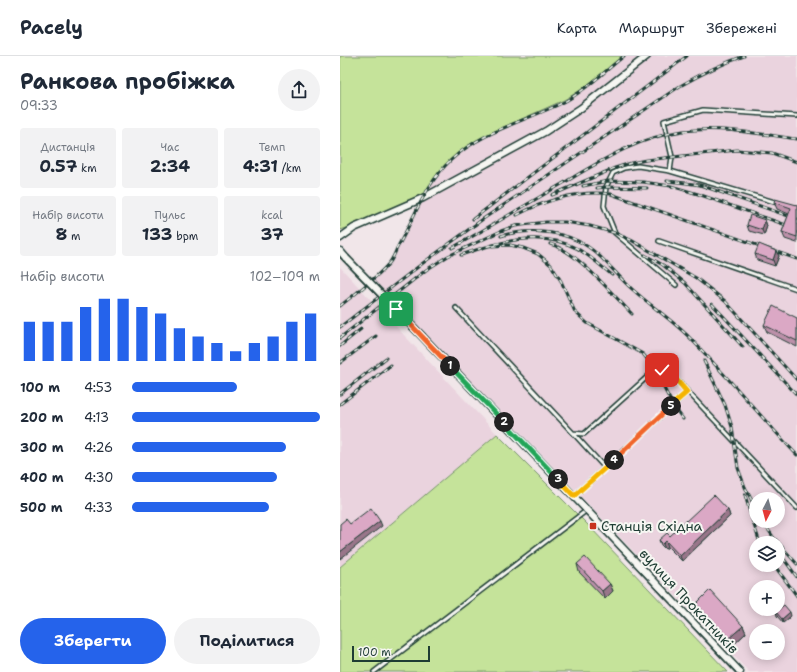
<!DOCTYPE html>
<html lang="uk">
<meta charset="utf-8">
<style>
:root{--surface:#fff;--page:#f2f2f3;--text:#1f2937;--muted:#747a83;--line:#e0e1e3;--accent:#2563eb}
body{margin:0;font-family:"Shantell Sans",sans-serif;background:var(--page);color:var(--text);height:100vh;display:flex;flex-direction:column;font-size:15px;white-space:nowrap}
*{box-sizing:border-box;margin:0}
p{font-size:13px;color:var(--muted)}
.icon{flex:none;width:22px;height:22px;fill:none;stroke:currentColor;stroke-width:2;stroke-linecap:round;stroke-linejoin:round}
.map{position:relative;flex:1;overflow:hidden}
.sheet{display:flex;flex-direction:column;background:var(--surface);width:340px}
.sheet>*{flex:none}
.needle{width:26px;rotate:186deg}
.fabs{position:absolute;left:409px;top:436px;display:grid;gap:8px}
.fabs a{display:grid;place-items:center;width:36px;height:36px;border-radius:50%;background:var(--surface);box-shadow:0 2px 10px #0003;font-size:20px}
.scale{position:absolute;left:12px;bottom:10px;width:78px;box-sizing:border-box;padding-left:4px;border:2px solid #1f3d34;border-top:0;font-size:11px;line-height:14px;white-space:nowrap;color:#1f3d34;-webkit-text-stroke:3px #f6f6f2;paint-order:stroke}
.pin{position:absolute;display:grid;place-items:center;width:34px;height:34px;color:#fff;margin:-17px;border-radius:8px;box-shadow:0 2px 6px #0006}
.km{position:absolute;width:20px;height:20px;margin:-10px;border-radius:50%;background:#222;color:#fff;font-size:11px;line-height:20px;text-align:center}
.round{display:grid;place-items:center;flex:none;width:42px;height:42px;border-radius:21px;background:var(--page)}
.head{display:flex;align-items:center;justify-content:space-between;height:68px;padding:0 20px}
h1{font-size:22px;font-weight:700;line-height:30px}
.figures{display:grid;grid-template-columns:repeat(3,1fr);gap:6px;height:68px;padding:4px 20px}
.figures div{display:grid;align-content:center;border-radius:4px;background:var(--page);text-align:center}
.figures b{font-size:17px;font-weight:700}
.figures small{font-size:11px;font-weight:400}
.figures p{font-size:11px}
.chart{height:112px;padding:8px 20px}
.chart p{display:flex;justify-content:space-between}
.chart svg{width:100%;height:72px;margin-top:4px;stroke:var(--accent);stroke-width:6}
.action{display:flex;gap:8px;margin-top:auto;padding:8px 20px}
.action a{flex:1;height:46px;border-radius:24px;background:var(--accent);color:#fff;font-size:16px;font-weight:700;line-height:46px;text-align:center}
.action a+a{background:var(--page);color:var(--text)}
ul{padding:0 20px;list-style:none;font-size:13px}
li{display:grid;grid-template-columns:64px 48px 1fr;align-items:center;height:30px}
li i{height:10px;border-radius:5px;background:var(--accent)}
header{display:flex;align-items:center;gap:24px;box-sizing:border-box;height:56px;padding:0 20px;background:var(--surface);border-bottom:1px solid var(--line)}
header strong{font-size:19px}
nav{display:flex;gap:22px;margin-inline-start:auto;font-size:14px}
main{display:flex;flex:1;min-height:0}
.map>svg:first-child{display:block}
.built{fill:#ead3de;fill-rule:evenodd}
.green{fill:#c5e39a;stroke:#729067}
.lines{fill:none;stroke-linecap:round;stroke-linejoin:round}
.service-casing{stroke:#1f3d34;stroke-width:6}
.minor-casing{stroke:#1f3d34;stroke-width:9}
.service{stroke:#f6f6f2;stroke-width:3}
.minor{stroke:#f6f6f2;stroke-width:6}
.tram{stroke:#1f3d34;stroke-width:1}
.rail-casing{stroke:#1f3d34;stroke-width:3}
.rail{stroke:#f6f6f2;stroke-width:1.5;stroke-dasharray:4.5;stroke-linecap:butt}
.minor-bridge-casing{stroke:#1f3d34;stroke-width:9;stroke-linecap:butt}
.minor-bridge{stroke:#f6f6f2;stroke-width:6}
.wall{fill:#bc90a9;stroke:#1f3d34}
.shaded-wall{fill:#99768a;stroke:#1f3d34}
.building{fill:#dba8c5;stroke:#1f3d34}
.split-1-casing{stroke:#fff;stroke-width:8}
.split-2-casing{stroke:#fff;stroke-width:8}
.split-3-casing{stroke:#fff;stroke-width:8}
.split-4-casing{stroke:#fff;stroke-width:8}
.split-5-casing{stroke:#fff;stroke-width:8}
.split-6-casing{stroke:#fff;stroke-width:8}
.split-1{stroke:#f0652b;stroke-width:5}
.split-2{stroke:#22a559;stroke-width:5}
.split-3{stroke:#22a559;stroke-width:5}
.split-4{stroke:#f5b400;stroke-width:5}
.split-5{stroke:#f0652b;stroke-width:5}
.split-6{stroke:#f5b400;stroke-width:5}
.poi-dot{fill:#c8321e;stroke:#f6f6f2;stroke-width:1.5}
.labels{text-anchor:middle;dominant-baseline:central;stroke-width:4;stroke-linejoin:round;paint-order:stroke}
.poi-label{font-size:14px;fill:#1f3d34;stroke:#f6f6f2;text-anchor:start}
.street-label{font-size:14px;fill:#1f3d34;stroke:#f6f6f2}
</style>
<header>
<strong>Pacely</strong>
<nav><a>Карта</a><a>Маршрут</a><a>Збережені</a></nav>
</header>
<main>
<section class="sheet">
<div class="head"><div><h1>Ранкова пробіжка</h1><p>09:33</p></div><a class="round"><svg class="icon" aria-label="share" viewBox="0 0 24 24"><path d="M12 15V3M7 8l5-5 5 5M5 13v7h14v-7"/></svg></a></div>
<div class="figures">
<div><p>Дистанція</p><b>0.57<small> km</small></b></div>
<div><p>Час</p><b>2:34</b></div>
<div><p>Темп</p><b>4:31<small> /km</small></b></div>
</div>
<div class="figures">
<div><p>Набір висоти</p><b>8<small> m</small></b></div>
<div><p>Пульс</p><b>133<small> bpm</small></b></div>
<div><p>kcal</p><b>37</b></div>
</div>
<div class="chart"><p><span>Набір висоти</span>102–109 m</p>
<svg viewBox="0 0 160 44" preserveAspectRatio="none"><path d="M5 44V20M15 44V20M25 44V20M35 44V11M45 44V6M55 44V6M65 44V11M75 44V15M85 44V24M95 44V29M105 44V33M115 44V38M125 44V33M135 44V29M145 44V20M155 44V15"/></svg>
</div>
<ul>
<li><b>100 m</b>4:53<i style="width:56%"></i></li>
<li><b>200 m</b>4:13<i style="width:100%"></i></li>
<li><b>300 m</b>4:26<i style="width:82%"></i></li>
<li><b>400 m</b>4:30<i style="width:77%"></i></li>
<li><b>500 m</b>4:33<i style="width:73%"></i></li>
</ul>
<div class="action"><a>Зберегти</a><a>Поділитися</a></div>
</section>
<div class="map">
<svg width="457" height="616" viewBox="0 0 457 616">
<rect width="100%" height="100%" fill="#f1e6e9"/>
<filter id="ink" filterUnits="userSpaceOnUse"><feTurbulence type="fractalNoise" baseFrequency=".025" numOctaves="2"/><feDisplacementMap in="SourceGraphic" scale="8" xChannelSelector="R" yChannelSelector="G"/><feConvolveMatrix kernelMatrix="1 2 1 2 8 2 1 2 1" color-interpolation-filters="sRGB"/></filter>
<g filter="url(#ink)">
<path class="built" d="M284,0h173v616h-48l-376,-393 18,-18 32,-63 16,-25 11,-12 13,-11 15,-10 87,-39 16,-10zM416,443h22v22h-22zM416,487h22v22h-22zM416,531h22v22h-22zM416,575h22v22h-22z
M0,211l157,167 -157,133z"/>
<path class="green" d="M0,0h283l-42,34 -17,10 -71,32 -30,18 -13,10 -12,13 -16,24 -68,29 -14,4z
M157,378l91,91 140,147h-388v-105z"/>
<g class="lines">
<defs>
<path id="service" d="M330,115l-32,-5 -14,2 -11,5 -7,14 -2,19 11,27 61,52
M438,147l-108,-32 2,-14 -8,-36 39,-11 94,6
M319,185l138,48
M116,252l117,125 11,1 72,-65 12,4 6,4 123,131
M234,378l31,34
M234,440l113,-104
M34,616l213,-162"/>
<path id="minor" d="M0,182l14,-10 69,-30 123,-67 35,-23 66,-52
M0,195l6,7
M83,281l317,335"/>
</defs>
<use href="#service" class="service-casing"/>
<use href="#minor" class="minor-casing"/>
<use href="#service" class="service"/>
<use href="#minor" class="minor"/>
<path class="tram" d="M0,202l79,81 317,333"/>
<defs>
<path id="rail" d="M327,125l19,2 14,2 97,34
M243,130l25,-5 35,1 28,4 27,8 91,32
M257,132l9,-1 41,1
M212,139l63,-27 16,-5 15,-3 91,-10 35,3 25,9
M177,159c29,-15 62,-25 94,-21l186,65
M133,163l214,-163
M161,180c23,-7 55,-6 77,5 23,11 36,32 54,48 19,17 40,31 58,49 37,38 71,79 107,117
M210,188c27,7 62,50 82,70
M152,190l18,-1 13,3 15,6 13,11 10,16 14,31 12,11 56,31 9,11 16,31 9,15 6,8
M112,192c39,-22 77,-45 115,-67 37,-22 73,-44 116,-50 36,-5 78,3 114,8
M121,199c36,-13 80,-26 117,-6 12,7 23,17 34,26
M305,199l18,10 22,18 58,64
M372,248l85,91
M0,250c17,-14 36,-27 50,-44 3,-4 5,-9 7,-14 17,-29 28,-64 54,-88 31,-29 75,-39 113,-58 22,-12 41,-31 60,-46
M0,271l83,-64 60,-44 197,-133c21,-12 41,-22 64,-30
M0,282l86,-68 22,-14 53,-25 14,-5 31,-4h19l25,4 25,7 16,7 65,38 29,23 72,79
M0,290l21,-17
M364,305l21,44 7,22 6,41 7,19 11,22
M0,307l36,-27
M0,338l46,-36
M0,348l51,-39
M405,439l7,24 8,24
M422,465l12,17 23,26
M438,495l19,26
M434,509l23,31"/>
</defs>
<use href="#rail" class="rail-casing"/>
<use href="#rail" class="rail"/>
<defs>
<path id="minor-bridge" d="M6,202l77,79"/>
</defs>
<use href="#minor-bridge" class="minor-bridge-casing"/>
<use href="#minor-bridge" class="minor-bridge"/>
</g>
<path class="wall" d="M434,146l23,3v38l-12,-4 -3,-7 7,-18 -12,-5z
M425,164l2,6 -3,9 -15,-4 -2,-6z
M436,195l3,5 -4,10 -18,-6 -2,-6z
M457,262v29l-30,-15 -3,-7z
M388,454l2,6 -48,45 -14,-14 -3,2 -4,-4 -2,-5 11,-4z
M237,508l33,20 3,7 -8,8 -26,-27z
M356,548l47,22 3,7 -15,14 -33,-36z
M436,556l15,4 -8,7 -6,-7z"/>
<path class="shaded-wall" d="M425,164l2,6 -3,9 -2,-5z
M436,195l3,5 -4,10 -2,-6z
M388,454l2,6 -48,45 -2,-5z
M40,465l2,5 -42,33v-7z
M326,485l2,6 -3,2 -2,-5z
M270,528l3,7 -8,8 -3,-8z
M450,556l1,4 -8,7 -1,-4z
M403,570l3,7 -15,14 -3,-8z"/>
<path class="building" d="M435,143l22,6v32l-15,-5 9,-24 -17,-6z
M410,159l15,5 -3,10 -15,-5z
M419,188l17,7 -3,9 -18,-6z
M433,250l24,12v23l-33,-16z
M374,439l14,15 -48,46 -14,-15 -3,3 -4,-4 8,-7 3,3z
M31,452l9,13 -40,31v-28l6,-5 4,5z
M245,501l25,27 -8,7 -25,-27z
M370,534l33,36 -15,13 -32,-35z
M444,549l6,7 -8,7 -6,-7z"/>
</g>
<g class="lines" filter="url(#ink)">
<defs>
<path id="split-1" d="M56,253l54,57"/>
<path id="split-2" d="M110,310l54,56"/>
<path id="split-3" d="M164,366l54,57"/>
<path id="split-4" d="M218,423l16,17 40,-36"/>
<path id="split-5" d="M274,404l57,-54"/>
<path id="split-6" d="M322,314l12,7 13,15 -16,14"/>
</defs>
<use href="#split-1" class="split-1-casing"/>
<use href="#split-2" class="split-2-casing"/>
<use href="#split-3" class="split-3-casing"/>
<use href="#split-4" class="split-4-casing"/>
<use href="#split-5" class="split-5-casing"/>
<use href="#split-6" class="split-6-casing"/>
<use href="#split-1" class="split-1"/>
<use href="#split-2" class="split-2"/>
<use href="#split-3" class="split-3"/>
<use href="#split-4" class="split-4"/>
<use href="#split-5" class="split-5"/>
<use href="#split-6" class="split-6"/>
</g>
<rect class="poi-dot" x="249" y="466" width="8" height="8" rx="2"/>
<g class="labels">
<g class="poi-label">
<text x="261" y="470">Станція Східна</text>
</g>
<g class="street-label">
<text transform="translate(349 545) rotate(47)">вулиця Прокатників</text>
</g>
</g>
</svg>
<div class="fabs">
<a><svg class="needle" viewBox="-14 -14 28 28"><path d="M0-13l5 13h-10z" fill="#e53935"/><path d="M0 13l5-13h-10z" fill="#747a83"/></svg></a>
<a><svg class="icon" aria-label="layers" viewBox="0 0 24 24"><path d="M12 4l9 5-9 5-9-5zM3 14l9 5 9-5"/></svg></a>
<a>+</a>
<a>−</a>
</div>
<div class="scale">100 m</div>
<div class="pin" style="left:56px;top:253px;background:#1e9e55"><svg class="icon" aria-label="arrive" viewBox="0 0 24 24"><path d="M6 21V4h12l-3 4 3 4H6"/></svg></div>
<div class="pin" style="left:322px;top:314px;background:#d93025"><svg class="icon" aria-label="check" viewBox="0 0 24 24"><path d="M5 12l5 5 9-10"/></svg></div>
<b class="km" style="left:110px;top:310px">1</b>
<b class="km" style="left:164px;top:366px">2</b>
<b class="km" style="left:218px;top:423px">3</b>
<b class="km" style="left:274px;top:404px">4</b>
<b class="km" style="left:331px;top:350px">5</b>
</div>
</main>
